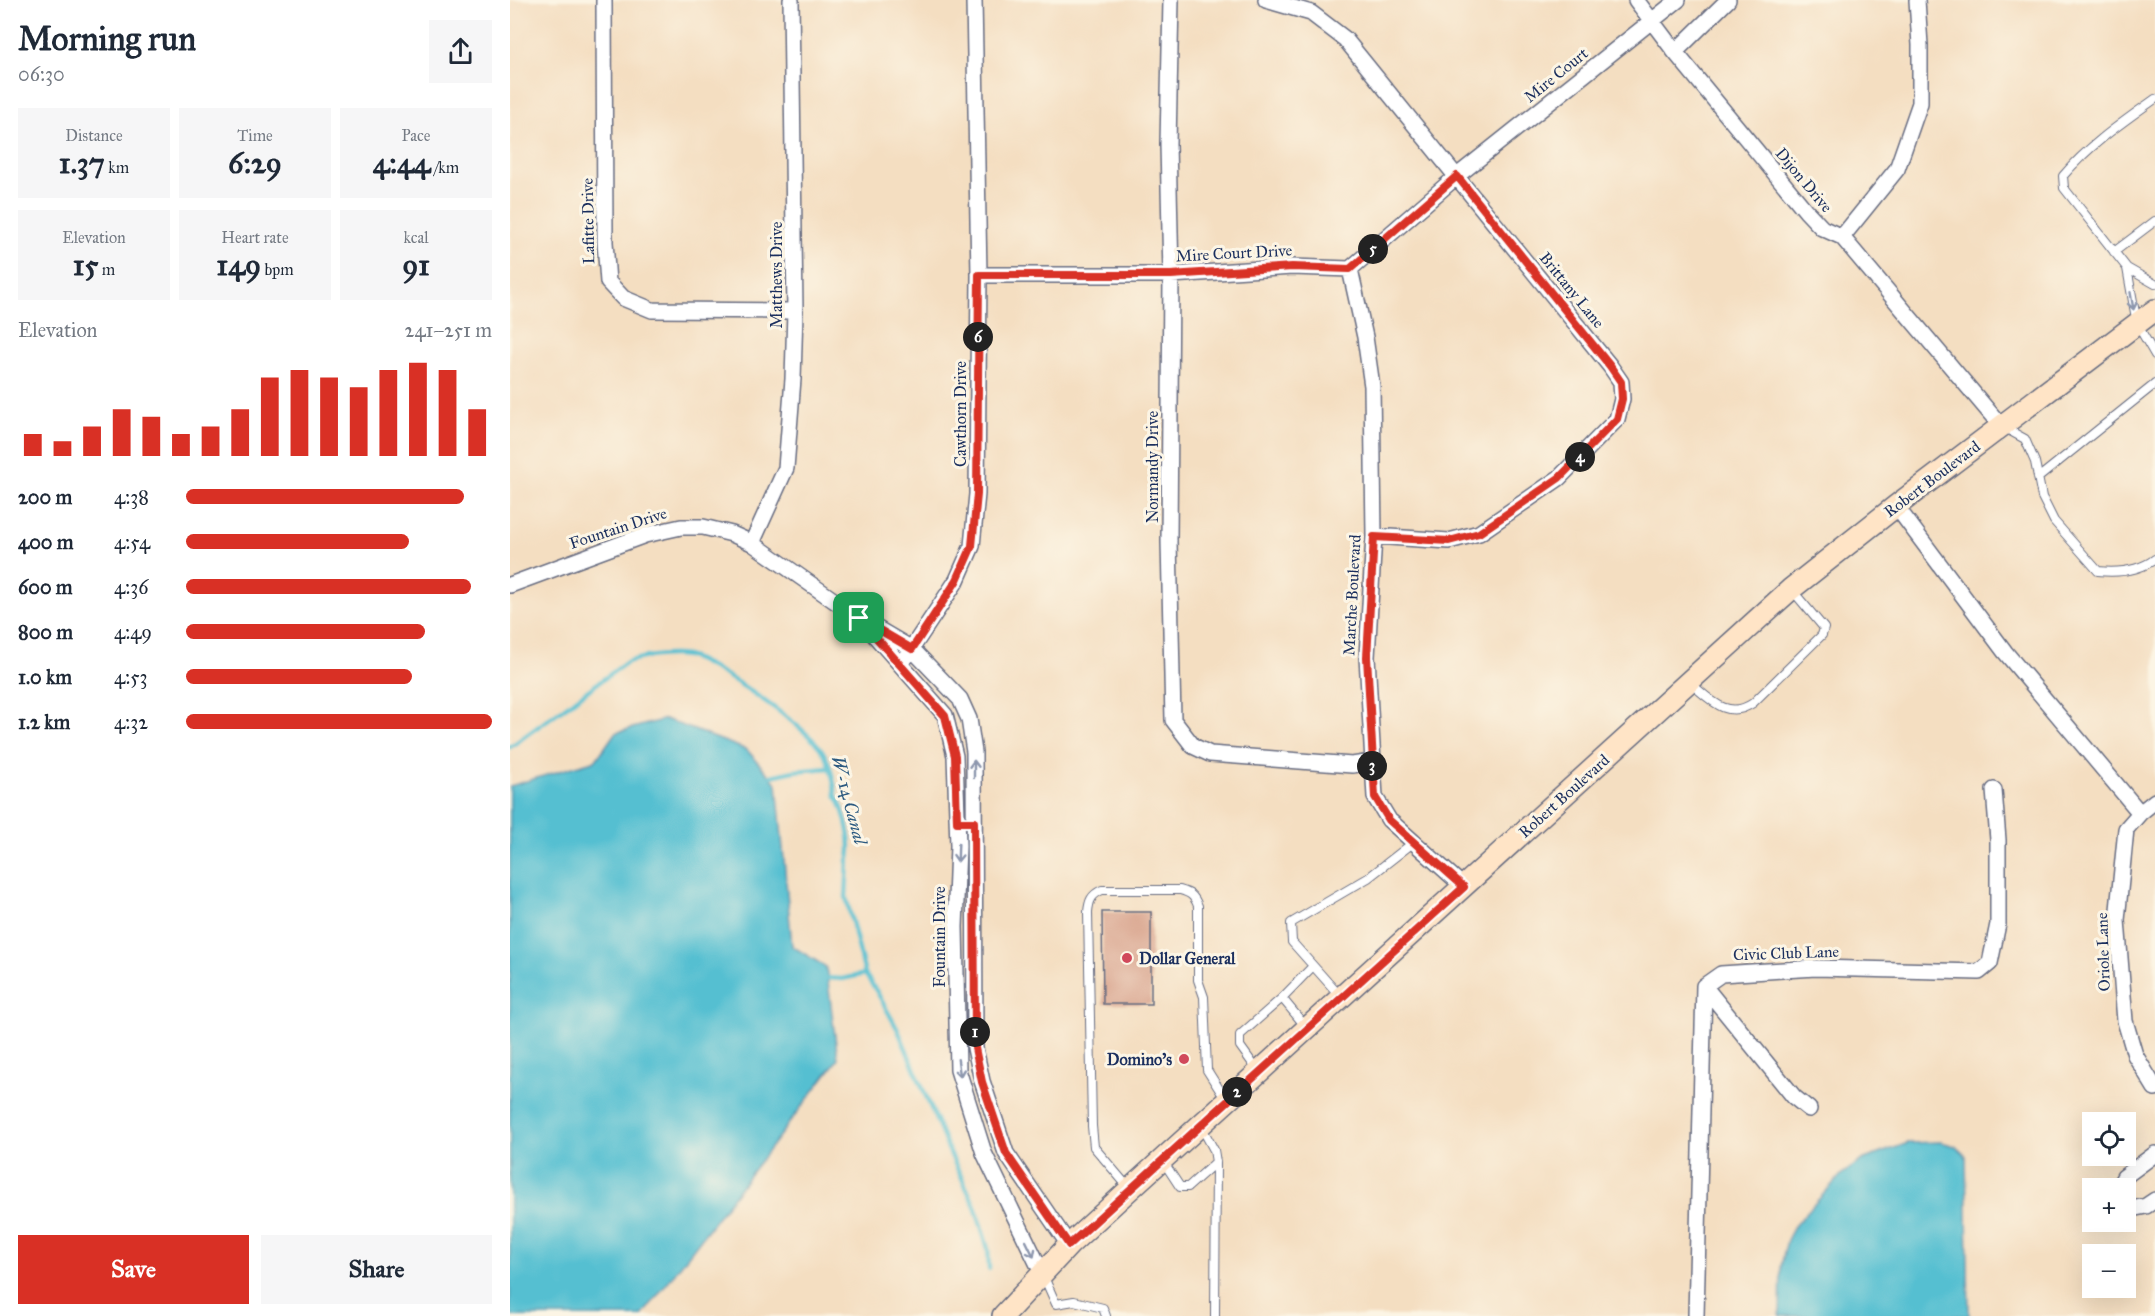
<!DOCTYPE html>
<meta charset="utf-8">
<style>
:root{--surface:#fff;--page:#f6f6f7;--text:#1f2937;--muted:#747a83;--accent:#d93025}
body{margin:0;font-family:"IM FELL Great Primer",serif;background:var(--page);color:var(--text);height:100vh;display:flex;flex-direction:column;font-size:22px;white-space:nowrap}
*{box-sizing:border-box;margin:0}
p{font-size:20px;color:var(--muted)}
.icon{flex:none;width:33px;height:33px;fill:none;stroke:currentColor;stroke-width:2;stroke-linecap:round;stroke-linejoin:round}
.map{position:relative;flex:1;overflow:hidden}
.drawer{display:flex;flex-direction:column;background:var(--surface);width:510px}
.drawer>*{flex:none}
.tools{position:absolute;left:1572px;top:1112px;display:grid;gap:12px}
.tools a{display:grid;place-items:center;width:54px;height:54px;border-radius:0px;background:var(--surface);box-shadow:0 6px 24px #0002;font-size:30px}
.pin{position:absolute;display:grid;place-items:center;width:51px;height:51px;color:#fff;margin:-26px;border-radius:12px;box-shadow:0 3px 9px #0006}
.km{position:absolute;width:30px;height:30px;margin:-15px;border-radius:50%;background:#222;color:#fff;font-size:16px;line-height:30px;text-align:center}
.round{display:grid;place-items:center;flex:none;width:63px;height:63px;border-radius:0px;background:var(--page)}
.summary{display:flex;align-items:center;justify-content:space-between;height:102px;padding:0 18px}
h1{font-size:33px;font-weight:700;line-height:45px}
.metrics{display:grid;grid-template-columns:repeat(3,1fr);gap:9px;height:102px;padding:6px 18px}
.metrics div{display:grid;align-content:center;border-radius:0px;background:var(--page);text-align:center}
.metrics b{font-size:30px;font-weight:700}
.metrics small{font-size:16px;font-weight:400}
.metrics p{font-size:16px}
.chart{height:168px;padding:12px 18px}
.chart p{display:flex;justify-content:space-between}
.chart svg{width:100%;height:108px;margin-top:6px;stroke:var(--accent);stroke-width:6}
.button{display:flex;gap:12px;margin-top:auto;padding:12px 18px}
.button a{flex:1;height:69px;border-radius:0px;background:var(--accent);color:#fff;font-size:24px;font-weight:700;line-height:69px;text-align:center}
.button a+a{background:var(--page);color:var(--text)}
ul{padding:0 18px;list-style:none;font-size:20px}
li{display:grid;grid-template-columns:96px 72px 1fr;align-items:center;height:45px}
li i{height:15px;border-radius:8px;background:var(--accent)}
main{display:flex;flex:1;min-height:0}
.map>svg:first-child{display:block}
.water{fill:#55bfd1;stroke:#387798;stroke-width:1.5}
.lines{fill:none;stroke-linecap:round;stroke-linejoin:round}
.stream{stroke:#55bfd1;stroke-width:4.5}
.building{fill:#d8a28b}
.service-casing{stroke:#676c81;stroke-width:10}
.minor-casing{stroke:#676c81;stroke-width:18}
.secondary-casing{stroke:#676c81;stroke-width:24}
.service{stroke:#fff;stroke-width:8}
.minor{stroke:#fff;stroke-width:15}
.secondary{stroke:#ffe4c6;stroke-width:21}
.oneway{stroke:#8d97ae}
.route-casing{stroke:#fff;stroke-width:12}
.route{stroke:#d93025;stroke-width:8}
.poi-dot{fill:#d1495b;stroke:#fcf5e5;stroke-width:2}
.labels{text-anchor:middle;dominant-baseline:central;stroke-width:6;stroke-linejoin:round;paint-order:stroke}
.street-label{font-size:16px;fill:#1b2f5e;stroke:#fcf5e5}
.poi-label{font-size:16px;font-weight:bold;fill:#1b2f5e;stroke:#fcf5e5;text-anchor:start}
.water-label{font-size:18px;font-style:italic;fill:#2c5a80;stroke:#fcf5e5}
</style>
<main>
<section class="drawer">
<div class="summary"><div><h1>Morning run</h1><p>06:30</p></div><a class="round"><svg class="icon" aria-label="share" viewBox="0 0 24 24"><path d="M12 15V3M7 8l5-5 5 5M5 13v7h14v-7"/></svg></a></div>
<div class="metrics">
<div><p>Distance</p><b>1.37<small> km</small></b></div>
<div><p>Time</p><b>6:29</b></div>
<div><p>Pace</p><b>4:44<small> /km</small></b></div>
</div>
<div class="metrics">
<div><p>Elevation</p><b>15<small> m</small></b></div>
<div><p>Heart rate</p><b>149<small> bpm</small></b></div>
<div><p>kcal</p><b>91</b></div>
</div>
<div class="chart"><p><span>Elevation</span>241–251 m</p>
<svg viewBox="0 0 160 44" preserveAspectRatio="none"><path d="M5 44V35M15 44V38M25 44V32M35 44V25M45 44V28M55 44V35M65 44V32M75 44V25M85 44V12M95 44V9M105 44V12M115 44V16M125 44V9M135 44V6M145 44V9M155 44V25"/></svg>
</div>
<ul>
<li><b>200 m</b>4:38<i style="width:91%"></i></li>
<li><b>400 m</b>4:54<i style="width:73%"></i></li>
<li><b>600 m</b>4:36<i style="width:93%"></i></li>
<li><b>800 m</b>4:49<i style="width:78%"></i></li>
<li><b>1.0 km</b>4:53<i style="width:74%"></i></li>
<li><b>1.2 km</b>4:32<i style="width:100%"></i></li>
</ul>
<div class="button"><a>Save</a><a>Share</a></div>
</section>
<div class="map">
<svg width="1645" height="1316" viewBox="0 0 1645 1316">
<rect width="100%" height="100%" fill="#fcf5e5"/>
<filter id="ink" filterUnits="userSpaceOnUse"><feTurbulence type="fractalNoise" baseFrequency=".0167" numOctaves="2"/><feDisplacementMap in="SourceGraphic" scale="12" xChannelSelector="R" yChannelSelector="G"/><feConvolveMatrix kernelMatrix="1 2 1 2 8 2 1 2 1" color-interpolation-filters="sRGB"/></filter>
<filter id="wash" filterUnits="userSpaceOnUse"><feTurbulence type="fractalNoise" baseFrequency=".008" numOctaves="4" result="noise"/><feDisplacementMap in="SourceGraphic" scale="24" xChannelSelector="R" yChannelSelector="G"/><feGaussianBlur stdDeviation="1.35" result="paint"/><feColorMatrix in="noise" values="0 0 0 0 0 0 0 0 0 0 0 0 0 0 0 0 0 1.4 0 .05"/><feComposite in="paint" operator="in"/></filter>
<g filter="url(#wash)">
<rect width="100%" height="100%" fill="#f4dec1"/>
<path class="water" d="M155,719l82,31 30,34 15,162 34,21 12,92 -196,257h-132v-530l86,-26 19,-27z
M1431,1142l14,4 11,10 3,160h-189l1,-50 6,-26 8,-15 46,-50 21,-15 46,-17z"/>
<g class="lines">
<path class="stream" d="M0,747l117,-85c15,-5 43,-9 59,-6 27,6 123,72 137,96 8,12 11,30 13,44 8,11 18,51 12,64l-2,37 19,77 12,18 21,38 52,123 25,53 13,43 1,20
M261,776l23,-5 35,-3
M318,978l14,1 23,-5"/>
</g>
<g id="blocks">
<path class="building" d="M592,912h49v92h-48z"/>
</g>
</g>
<g filter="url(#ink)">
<use href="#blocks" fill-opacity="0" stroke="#676c81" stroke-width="1.5"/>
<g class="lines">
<defs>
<path id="service" d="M1604,252l41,-31
M1617,268l-63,-80 -1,-12c26,-31 60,-54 92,-77
M1645,284l-28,-16 10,56 18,31
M1493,427l22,12 10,23 7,35 12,24 44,50c20,2 41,0 57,-12
M1528,478l117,-94
M1179,682c20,16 38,39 64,21l69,-68 2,-7 -32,-38
M830,996l-48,-54 -1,-19 77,-45 46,-36
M772,998l24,29
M748,1071l-18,-25v-11l42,-37 31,-32
M691,1126l13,24 2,12 -1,154
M653,1161l17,26h8l28,-25
M618,1187l-34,-40 -2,-21 -4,-214c1,-11 3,-17 14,-22h78c10,3 14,5 18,16v74l6,17 3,73 19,30
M534,1277l12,27 18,-3 29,7 3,8"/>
<path id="minor" d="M94,0l1,242 3,40 15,16 29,12 143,1
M661,0l-3,144 3,131 -2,266 4,179 20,26 17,8 142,11 20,-3
M756,0l45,13 34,26 265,327 11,16 1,17 -5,20 -58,59 -80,55 -30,8 -75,-5
M1126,0l39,52 131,159 16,17 20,9 159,189
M1165,52l53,-52
M1332,237l55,-68 23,-66v-58l-3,-45
M840,269l15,68 7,49 2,150 -7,121 8,140 14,23 75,67
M469,275h192l121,-8 58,2 107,-93 221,-176
M1386,506l109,146 135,161
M242,543l34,-75 7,-89 2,-68 -4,-311
M0,585l135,-50 36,-8h22l29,7 20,9 107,75 53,31 48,50 9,20 5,33 1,296 7,33 24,72 63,92
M359,629l76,86 10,41 3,90 -3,81 3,143 26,83 58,120
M396,657l51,-77 15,-34 5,-52 2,-219 -5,-275
M1645,801l-15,12 -14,16 -9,91 8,101 10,34 20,33
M1194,986l90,111 15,12
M1608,1188l6,-11 31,-23
M1616,1205l5,4 15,-3 9,-6
M1186,1316l8,-330 17,-12 95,-6 163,4 11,-9 8,-39v-84l-4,-50"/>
<path id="secondary" d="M493,1316l66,-71 61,-56 661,-600 105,-83 259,-196"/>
</defs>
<use href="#service" class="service-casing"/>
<use href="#minor" class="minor-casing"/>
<use href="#secondary" class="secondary-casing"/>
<use href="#service" class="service"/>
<use href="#minor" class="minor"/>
<use href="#secondary" class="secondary"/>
</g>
<defs><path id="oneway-shaft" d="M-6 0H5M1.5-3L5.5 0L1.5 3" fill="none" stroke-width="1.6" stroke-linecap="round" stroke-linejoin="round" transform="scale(1.5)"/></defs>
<g class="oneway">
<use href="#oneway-shaft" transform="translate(1622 301) rotate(80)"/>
<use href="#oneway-shaft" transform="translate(464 769) rotate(-90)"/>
<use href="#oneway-shaft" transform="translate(448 853) rotate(92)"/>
<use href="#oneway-shaft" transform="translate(449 1068) rotate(82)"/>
<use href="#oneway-shaft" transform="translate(520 1249) rotate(64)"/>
</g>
</g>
<g class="lines" filter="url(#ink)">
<defs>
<path id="route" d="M947,176l153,190 11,16 1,17 -5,20 -58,59 -80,55 -30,8 -75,-4 -7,120 8,140 14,23 75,67 -395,358 -63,-92 -24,-71 -7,-34 -1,-226h-17l-2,-66 -10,-40 -86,-98 53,31 45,-69 15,-34 5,-52 2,-219h192l121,-8 58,2z"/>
</defs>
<use href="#route" class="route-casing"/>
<use href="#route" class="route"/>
</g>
<g class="poi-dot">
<circle cx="617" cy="958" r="6"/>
<circle cx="674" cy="1059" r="6"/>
</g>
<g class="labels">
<g class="street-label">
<text transform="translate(1046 75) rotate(-39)">Mire Court</text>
<text transform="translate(1294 180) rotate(50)">Dijon Drive</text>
<text transform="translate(78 221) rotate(-91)">Lafitte Drive</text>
<text transform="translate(724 253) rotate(-3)">Mire Court Drive</text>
<text transform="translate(266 275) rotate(-90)">Matthews Drive</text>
<text transform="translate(1062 290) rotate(51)">Brittany Lane</text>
<text transform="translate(450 414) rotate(-90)">Cawthorn Drive</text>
<text transform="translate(642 467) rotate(-90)">Normandy Drive</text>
<text transform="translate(1422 479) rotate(-37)">Robert Boulevard</text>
<text transform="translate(108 528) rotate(-18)">Fountain Drive</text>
<text transform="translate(842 595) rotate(-87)">Marche Boulevard</text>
<text transform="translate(1054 796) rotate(-42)">Robert Boulevard</text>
<text transform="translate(429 937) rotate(-90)">Fountain Drive</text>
<text transform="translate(1593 952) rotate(-92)">Oriole Lane</text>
<text transform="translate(1276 953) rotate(-2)">Civic Club Lane</text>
</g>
<g class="poi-label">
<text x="629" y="958">Dollar General</text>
<text x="662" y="1059" text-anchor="end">Domino's</text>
</g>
<g class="water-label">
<text transform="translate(339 800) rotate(75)">W-14 Canal</text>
</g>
</g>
</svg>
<div class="tools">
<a><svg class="icon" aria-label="locate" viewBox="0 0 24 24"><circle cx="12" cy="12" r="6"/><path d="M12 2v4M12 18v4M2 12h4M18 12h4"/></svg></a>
<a>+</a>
<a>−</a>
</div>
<div class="pin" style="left:349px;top:618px;background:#1e9e55"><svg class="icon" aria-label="arrive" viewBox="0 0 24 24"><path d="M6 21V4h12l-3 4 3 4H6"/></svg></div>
<b class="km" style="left:465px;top:1032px">1</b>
<b class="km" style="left:727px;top:1092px">2</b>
<b class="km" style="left:862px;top:766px">3</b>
<b class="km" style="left:1070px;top:457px">4</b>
<b class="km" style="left:863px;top:249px">5</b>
<b class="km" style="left:468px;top:337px">6</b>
</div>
</main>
